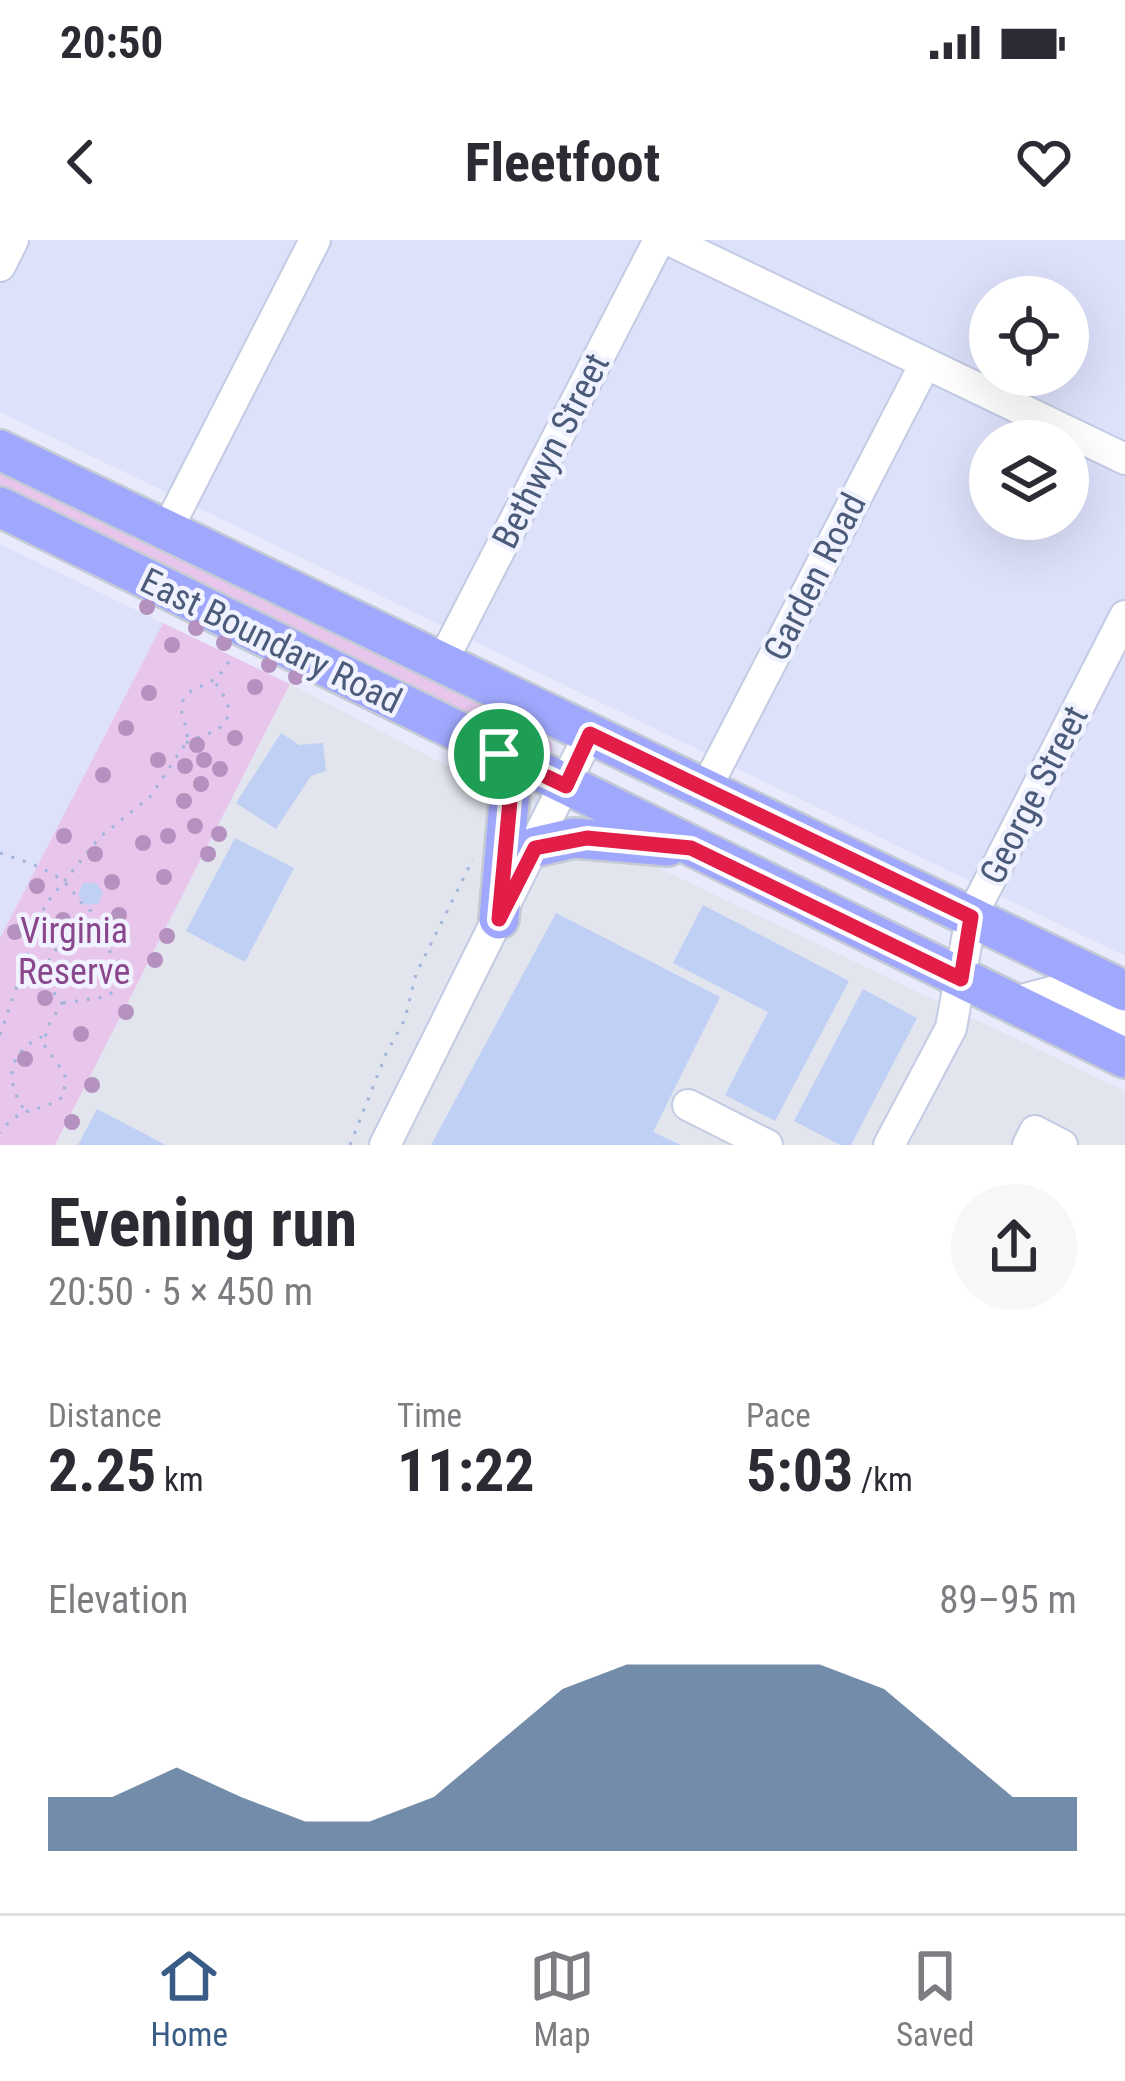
<!DOCTYPE html>
<meta charset="utf-8">
<style>
:root{--surface:#fff;--page:#f7f7f7;--text:#2b2b33;--muted:#7c7c81;--line:#e1e1e2;--accent:#395c86}
body{margin:0;font-family:"Roboto Condensed",sans-serif;background:var(--page);color:var(--text);height:100vh;display:flex;flex-direction:column;font-size:45px;white-space:nowrap}
*{box-sizing:border-box;margin:0}
p{font-size:39px;color:var(--muted)}
.icon{flex:none;width:66px;height:66px;fill:none;stroke:currentColor;stroke-width:2;stroke-linecap:round;stroke-linejoin:round}
.map{position:relative;height:905px;overflow:hidden}
.side{display:flex;flex-direction:column;background:var(--surface);flex:1}
.side>*{flex:none}
.fabs{position:absolute;left:969px;top:36px;display:grid;gap:24px}
.fabs a{display:grid;place-items:center;width:120px;height:120px;border-radius:50%;background:var(--surface);box-shadow:0 12px 48px #0002;font-size:60px}
.pin{position:absolute;display:grid;place-items:center;width:102px;height:102px;color:#fff;margin:-51px;border:6px solid #fff;border-radius:50%;box-shadow:0 3px 12px #0007}
.round{display:grid;place-items:center;flex:none;width:126px;height:126px;border-radius:63px;background:var(--page)}
.headline{display:flex;align-items:center;justify-content:space-between;height:204px;padding:0 48px}
h1{font-size:66px;font-weight:700;line-height:90px}
.metrics{display:grid;grid-template-columns:repeat(3,1fr);gap:18px;height:204px;padding:12px 48px}
.metrics div{display:grid;align-content:center}
.metrics b{font-size:60px;font-weight:700}
.metrics small{font-size:33px;font-weight:400}
.metrics p{font-size:33px}
.chart{height:336px;padding:24px 48px}
.chart p{display:flex;justify-content:space-between}
.chart svg{width:100%;height:216px;margin-top:12px;fill:var(--accent);opacity:.7}
.status{display:flex;justify-content:space-between;align-items:center;height:84px;padding:0 60px;background:var(--surface);direction:ltr}
.status svg{height:33px;fill:currentColor}
header{display:flex;justify-content:space-between;align-items:center;height:156px;padding:0 48px;background:var(--surface);font-size:54px;font-weight:700}
.dock{display:flex;justify-content:space-around;align-items:center;height:168px;border-top:3px solid var(--line);background:var(--surface);font-size:33px;color:var(--muted)}
.dock a{display:grid;justify-items:center;gap:6px}
.dock .active{color:var(--accent)}
.map>svg:first-child{display:block}
.residential{fill:#dde1fa;fill-rule:evenodd}
.industrial{fill:#e2e5ee}
.green{fill:#e8c6ec}
.building{fill:#bfd0f4}
.lines{fill:none;stroke-linecap:round;stroke-linejoin:round}
.minor-casing{stroke:#c3cbe3;stroke-width:34}
.major-casing{stroke:#c5cbd4;stroke-width:44}
.path{stroke:#a1b4da;stroke-width:3;stroke-dasharray:3 9;stroke-linecap:butt}
.minor{stroke:#fff;stroke-width:30}
.major{stroke:#a0a8fd;stroke-width:39}
.tree{fill:#b591bf}
.route-casing{stroke:#fff;stroke-width:24}
.route{stroke:#e11d48;stroke-width:15}
.labels{text-anchor:middle;dominant-baseline:central;stroke-width:9;stroke-linejoin:round;paint-order:stroke}
.street-label{font-size:36px;fill:#4b5b79;stroke:#f0f2ff}
.park-label{font-size:36px;fill:#8b478c;stroke:#f0f2ff}
</style>
<div class="status"><b>20:50</b><svg viewBox="0 0 49 12"><path d="M0 12V9h3v3zM5 12V6h3v6zM10 12V3h3v9zM15 12V0h3v12zM26 1h20v11H26zM47 4h2v5h-2z"/></svg></div>
<header><svg class="icon" aria-label="back" viewBox="0 0 24 24"><path d="M15 5l-7 7 7 7"/></svg>Fleetfoot<svg class="icon" aria-label="heart" viewBox="0 0 24 24"><path d="M12 20l-8-8c-3-5 5-10 8-4 3-6 11-1 8 4z"/></svg></header>
<div class="map">
<svg width="1125" height="905" viewBox="0 0 1125 905">
<rect width="100%" height="100%" fill="#e9ebfd"/>
<path class="residential" d="M0,0h1125v716l-1125,-544zM990,57h78v78h-78zM990,201h78v78h-78z
M0,304l163,79 -163,315z"/>
<path class="industrial" d="M290,444l181,94 654,313v54h-1070z"/>
<path class="green" d="M0,221l529,267 22,13 2,10 -9,2 -544,-257z
M163,383l127,61 -235,461h-55v-207z"/>
<path class="building" d="M281,493l18,12 24,-2 3,28 -15,5 -35,53 -40,-26z
M235,598l59,30 -49,94 -59,-31z
M83,643h13l7,10 -5,11 -13,1 -7,-10z
M703,665l146,76 -74,140 -50,-26 43,-83 -95,-49z
M556,673l164,84 -67,135 28,13h-250z
M863,749l54,29 -66,127h-11l-46,-24z
M97,869l69,36h-88z"/>
<g class="lines">
<defs>
<path id="minor" d="M669,0l456,219
M0,26l13,-26
M167,290l148,-290
M442,422l217,-422
M706,548l218,-422
M1010,763l49,-13 66,31
M688,865l79,40
M385,905l205,-412
M889,905l62,-117 20,-111 154,-301
M1028,905l7,-14 27,14"/>
<path id="major" d="M0,210l1125,541
M0,267l1125,551
M535,607l39,-9 94,8
M499,679l11,-129 -11,-36"/>
</defs>
<use href="#minor" class="minor-casing"/>
<use href="#major" class="major-casing"/>
<path class="path" d="M186,503c15,-10 45,-9 42,-36 -1,-10 -10,-17 -13,-26
M0,613c20,7 46,14 64,29 11,9 14,21 27,29l1,16c-36,16 -64,38 -30,76l-15,25 -3,17 21,29 -1,22c-25,19 -43,7 -64,37
M63,763l42,-6 13,-8v-26l-25,-35
M0,795l45,-130 55,-68 50,-40 36,-54c5,-16 -7,-24 -4,-39 3,-16 21,-16 31,-24 9,-6 14,-15 19,-24
M23,868c-20,-31 -12,-59 21,-72
M350,905l36,-91 19,-35 11,-45 57,-115"/>
<use href="#minor" class="minor"/>
<use href="#major" class="major"/>
</g>
<g class="tree">
<circle cx="147" cy="367" r="8"/>
<circle cx="196" cy="388" r="8"/>
<circle cx="224" cy="403" r="8"/>
<circle cx="172" cy="405" r="8"/>
<circle cx="269" cy="425" r="8"/>
<circle cx="296" cy="437" r="8"/>
<circle cx="255" cy="447" r="8"/>
<circle cx="149" cy="453" r="8"/>
<circle cx="126" cy="488" r="8"/>
<circle cx="235" cy="498" r="8"/>
<circle cx="197" cy="505" r="8"/>
<circle cx="158" cy="520" r="8"/>
<circle cx="204" cy="520" r="8"/>
<circle cx="185" cy="526" r="8"/>
<circle cx="220" cy="529" r="8"/>
<circle cx="103" cy="535" r="8"/>
<circle cx="201" cy="544" r="8"/>
<circle cx="184" cy="561" r="8"/>
<circle cx="195" cy="586" r="8"/>
<circle cx="219" cy="594" r="8"/>
<circle cx="64" cy="596" r="8"/>
<circle cx="168" cy="596" r="8"/>
<circle cx="143" cy="603" r="8"/>
<circle cx="95" cy="614" r="8"/>
<circle cx="208" cy="614" r="8"/>
<circle cx="164" cy="637" r="8"/>
<circle cx="112" cy="642" r="8"/>
<circle cx="37" cy="646" r="8"/>
<circle cx="119" cy="675" r="8"/>
<circle cx="63" cy="680" r="8"/>
<circle cx="15" cy="692" r="8"/>
<circle cx="167" cy="696" r="8"/>
<circle cx="155" cy="720" r="8"/>
<circle cx="45" cy="758" r="8"/>
<circle cx="126" cy="772" r="8"/>
<circle cx="81" cy="794" r="8"/>
<circle cx="25" cy="819" r="8"/>
<circle cx="92" cy="845" r="8"/>
<circle cx="72" cy="882" r="8"/>
</g>
<g class="lines">
<defs>
<path id="route" d="M590,494l381,183 -10,62 -270,-131 -104,-10 -52,10 -36,71 12,-129 -12,-36 67,32z"/>
</defs>
<use href="#route" class="route-casing"/>
<use href="#route" class="route"/>
</g>
<g class="labels">
<g class="street-label">
<text transform="translate(551 211) rotate(-63)">Bethwyn Street</text>
<text transform="translate(815 337) rotate(-63)">Garden Road</text>
<text transform="translate(271 401) rotate(26)">East Boundary Road</text>
<text transform="translate(1034 555) rotate(-63)">George Street</text>
</g>
<g class="park-label">
<text x="74" y="691">Virginia<tspan x="74" dy="41">Reserve</tspan></text>
</g>
</g>
</svg>
<div class="fabs">
<a><svg class="icon" aria-label="locate" viewBox="0 0 24 24"><circle cx="12" cy="12" r="6"/><path d="M12 2v4M12 18v4M2 12h4M18 12h4"/></svg></a>
<a><svg class="icon" aria-label="layers" viewBox="0 0 24 24"><path d="M12 4l9 5-9 5-9-5zM3 14l9 5 9-5"/></svg></a>
</div>
<div class="pin" style="left:499px;top:514px;background:#1e9e55"><svg class="icon" aria-label="arrive" viewBox="0 0 24 24"><path d="M6 21V4h12l-3 4 3 4H6"/></svg></div>
</div>
<section class="side">
<div class="headline"><div><h1>Evening run</h1><p>20:50 · 5 × 450 m</p></div><a class="round"><svg class="icon" aria-label="share" viewBox="0 0 24 24"><path d="M12 15V3M7 8l5-5 5 5M5 13v7h14v-7"/></svg></a></div>
<div class="metrics">
<div><p>Distance</p><b>2.25<small> km</small></b></div>
<div><p>Time</p><b>11:22</b></div>
<div><p>Pace</p><b>5:03<small> /km</small></b></div>
</div>
<div class="chart"><p><span>Elevation</span>89–95 m</p>
<svg viewBox="0 0 160 44" preserveAspectRatio="none"><path d="M0 44V33L10 33L20 27L30 33L40 38L50 38L60 33L70 22L80 11L90 6L100 6L110 6L120 6L130 11L140 22L150 33L160 33V44z"/></svg>
</div>
</section>
<nav class="dock">
<a class="active"><svg class="icon" aria-label="home" viewBox="0 0 24 24"><path d="M3 11l9-7 9 7M6 9v11h12V9"/></svg>Home</a>
<a><svg class="icon" aria-label="map" viewBox="0 0 24 24"><path d="M3 6l6-2 6 2 6-2v14l-6 2-6-2-6 2zM9 4v14M15 6v14"/></svg>Map</a>
<a><svg class="icon" aria-label="saved" viewBox="0 0 24 24"><path d="M7 4h10v16l-5-4-5 4z"/></svg>Saved</a>
</nav>
